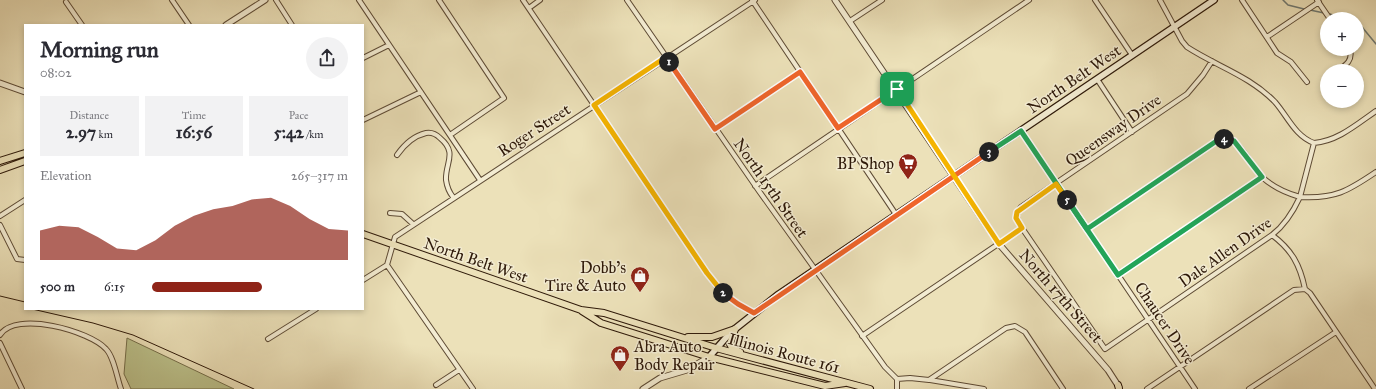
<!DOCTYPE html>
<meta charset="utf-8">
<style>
:root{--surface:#fff;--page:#f2f2f3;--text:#2b2b33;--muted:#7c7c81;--accent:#8f2418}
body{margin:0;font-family:"IM FELL Great Primer",serif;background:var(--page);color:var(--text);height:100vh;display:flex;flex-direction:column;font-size:15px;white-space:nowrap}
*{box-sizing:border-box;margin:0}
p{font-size:13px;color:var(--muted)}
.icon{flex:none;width:22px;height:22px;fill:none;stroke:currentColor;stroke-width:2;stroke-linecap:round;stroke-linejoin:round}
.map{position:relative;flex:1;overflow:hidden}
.drawer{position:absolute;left:24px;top:24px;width:340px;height:286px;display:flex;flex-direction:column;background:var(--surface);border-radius:0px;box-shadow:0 2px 6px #0003}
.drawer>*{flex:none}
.controls{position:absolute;left:1320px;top:12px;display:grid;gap:8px}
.controls a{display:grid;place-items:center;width:44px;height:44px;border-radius:50%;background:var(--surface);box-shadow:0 2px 6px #0003;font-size:20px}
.pin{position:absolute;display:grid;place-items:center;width:34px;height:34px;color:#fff;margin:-17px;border-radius:8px;box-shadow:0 2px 6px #0006}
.km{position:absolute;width:20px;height:20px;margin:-10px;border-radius:50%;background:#222;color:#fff;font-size:11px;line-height:20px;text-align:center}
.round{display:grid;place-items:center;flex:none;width:42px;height:42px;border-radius:21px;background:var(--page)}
.head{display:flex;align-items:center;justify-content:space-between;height:68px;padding:0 16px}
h1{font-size:22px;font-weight:700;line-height:30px}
.metrics{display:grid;grid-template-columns:repeat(3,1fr);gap:6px;height:68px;padding:4px 16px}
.metrics div{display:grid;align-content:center;border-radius:0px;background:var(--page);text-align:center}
.metrics b{font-size:17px;font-weight:700}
.metrics small{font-size:11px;font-weight:400}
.metrics p{font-size:11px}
.chart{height:112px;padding:8px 16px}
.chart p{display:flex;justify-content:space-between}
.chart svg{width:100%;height:72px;margin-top:4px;fill:var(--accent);opacity:.7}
ul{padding:0 16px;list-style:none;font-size:13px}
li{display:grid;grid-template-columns:64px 48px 1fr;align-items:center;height:30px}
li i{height:10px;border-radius:5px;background:var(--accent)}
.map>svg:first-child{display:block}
.green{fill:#bcc28c;stroke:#756e4a}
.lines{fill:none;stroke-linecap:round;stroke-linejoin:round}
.stream{stroke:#707a73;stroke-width:1.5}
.minor-casing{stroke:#5e4b35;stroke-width:6}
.tertiary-casing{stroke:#5e4b35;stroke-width:7}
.secondary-casing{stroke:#2e1909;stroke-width:8}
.primary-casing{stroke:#2e1909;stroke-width:8}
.minor{stroke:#f3ecd2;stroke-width:4}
.tertiary{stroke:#f3ecd2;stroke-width:5}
.secondary{stroke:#f3ecd2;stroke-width:5.5}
.primary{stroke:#ece1b9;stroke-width:6}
.tram{stroke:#2e1909;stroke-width:1}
.split-1-casing{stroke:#fff;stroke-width:8}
.split-2-casing{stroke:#fff;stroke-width:8}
.split-3-casing{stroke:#fff;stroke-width:8}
.split-4-casing{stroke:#fff;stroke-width:8}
.split-5-casing{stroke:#fff;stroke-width:8}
.split-6-casing{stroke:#fff;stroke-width:8}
.split-1{stroke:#f0652b;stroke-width:5}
.split-2{stroke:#f5b400;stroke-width:5}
.split-3{stroke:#f0652b;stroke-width:5}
.split-4{stroke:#22a559;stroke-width:5}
.split-5{stroke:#22a559;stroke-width:5}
.split-6{stroke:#f5b400;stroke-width:5}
.labels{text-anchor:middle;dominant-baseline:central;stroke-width:3;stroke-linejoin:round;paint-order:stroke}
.street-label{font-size:16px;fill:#2e1909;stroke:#f3ecd2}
.poi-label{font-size:16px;fill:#2e1909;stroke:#f3ecd2;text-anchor:end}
</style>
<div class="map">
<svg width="1376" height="389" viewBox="0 0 1376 389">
<rect width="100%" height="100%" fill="#ece1b9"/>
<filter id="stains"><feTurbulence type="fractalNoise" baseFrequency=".005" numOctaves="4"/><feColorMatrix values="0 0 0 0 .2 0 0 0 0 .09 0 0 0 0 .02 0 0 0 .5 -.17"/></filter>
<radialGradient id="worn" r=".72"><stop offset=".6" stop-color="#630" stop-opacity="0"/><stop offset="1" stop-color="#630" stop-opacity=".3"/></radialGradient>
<path class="green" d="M127,338l107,51h-103l-7,-15z"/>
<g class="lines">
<path class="stream" d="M1283,0l5,5 16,4
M1310,10l14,3
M1330,14l13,5
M1357,24l5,3 14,17"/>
<defs>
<path id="minor" d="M172,0l17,25
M276,0l16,25
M359,0l121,180
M439,0l65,98 -54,37
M523,0l196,290 18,14 17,9
M627,0l132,191 126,176 12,12v10
M752,0l145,216
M1095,0l37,55
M1160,0l22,41 5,6c29,19 63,29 88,55 13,15 20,34 39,41
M1242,0l35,53 14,9 16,20
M1317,0l13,19
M66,2l16,23
M529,8l11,-8
M850,21l32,-21
M1267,37l52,-35
M363,58l26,-13
M1337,71c9,-6 16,-10 13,-22
M1097,79l35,53
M363,120l58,-28
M715,129l85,-57
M1021,131l174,258
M397,155c7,-10 16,-19 29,-22 6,-1 10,1 14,5 18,15 5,25 6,42 1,7 3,12 7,17
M755,186l274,-186
M390,213l12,1 11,10
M0,216l25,-16
M0,225l17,34 8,1
M1022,228l83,121 167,-114c13,-10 21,-23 28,-38 35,2 48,-6 76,-25
M1087,229l131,-89c22,-6 31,24 44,37 12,11 24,16 38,20l14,-54c24,-2 43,-19 62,-32
M1272,235c20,15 28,30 33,54l5,4 65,96
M1117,275l145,-98
M363,280l24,-15
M0,335c15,-25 90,-4 106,14 8,8 11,29 15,40
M862,336l160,-108c-5,-8 -8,-13 -1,-21l166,-113 16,-19 9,-14
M268,339l48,-30
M0,343l22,46
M897,379l13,-1 19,2 77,-52 9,-2 10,6 38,57
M930,380l54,9
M436,385l23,-15
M473,389l-86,-124 8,-28 360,-237
M1147,389l147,-99 11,-1
M1249,389l87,-57"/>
<path id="tertiary" d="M835,0l164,244 109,126 11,17
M226,25l39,-25
M0,83l25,9
M643,389l17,-11 27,-8 22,-13"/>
<path id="secondary" d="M709,357l22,-25 48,-38 435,-294"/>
<path id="primary" d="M0,161l25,-8
M0,170l25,-9
M363,234l218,76 23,3 112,35 154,41
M582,311l19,12 108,34 116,29 20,-3
M735,329l-5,15 2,4 8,4
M688,337h24l23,-8
M1118,385l1,4"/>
</defs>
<use href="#minor" class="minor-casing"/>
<use href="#tertiary" class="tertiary-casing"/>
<use href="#secondary" class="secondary-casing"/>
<use href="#primary" class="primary-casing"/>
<use href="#minor" class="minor"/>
<use href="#tertiary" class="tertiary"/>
<use href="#secondary" class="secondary"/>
<use href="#primary" class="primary"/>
<path class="tram" d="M0,296l25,6
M32,309l61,14 40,12 121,54"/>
</g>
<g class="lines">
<defs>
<path id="split-1" d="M669,62l46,67 85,-57 38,56 59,-39"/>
<path id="split-2" d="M669,62l-3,-5 -72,48 113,168 16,20"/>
<path id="split-3" d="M723,293l15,11 16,9 235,-161"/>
<path id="split-4" d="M989,152l32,-21 66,98 131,-89 6,-1"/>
<path id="split-5" d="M1067,200l51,75 144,-98 -28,-36 -10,-2"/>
<path id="split-6" d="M897,89l102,155 23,-16 -6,-10 1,-6 39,-28 11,16"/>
</defs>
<use href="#split-1" class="split-1-casing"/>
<use href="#split-2" class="split-2-casing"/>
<use href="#split-3" class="split-3-casing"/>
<use href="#split-4" class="split-4-casing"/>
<use href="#split-5" class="split-5-casing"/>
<use href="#split-6" class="split-6-casing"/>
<use href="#split-1" class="split-1"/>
<use href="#split-2" class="split-2"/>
<use href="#split-3" class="split-3"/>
<use href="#split-4" class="split-4"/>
<use href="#split-5" class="split-5"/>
<use href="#split-6" class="split-6"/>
</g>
<defs>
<symbol id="supermarket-pin" viewBox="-11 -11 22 30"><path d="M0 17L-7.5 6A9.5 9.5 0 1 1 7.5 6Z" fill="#8f2418" stroke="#f3ecd2"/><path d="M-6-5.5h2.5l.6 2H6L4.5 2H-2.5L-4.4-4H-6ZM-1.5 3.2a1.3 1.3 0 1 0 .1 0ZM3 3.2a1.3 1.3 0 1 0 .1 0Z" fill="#fff"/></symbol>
<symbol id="shop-pin" viewBox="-11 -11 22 30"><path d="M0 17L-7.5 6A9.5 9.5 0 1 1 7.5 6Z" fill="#8f2418" stroke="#f3ecd2"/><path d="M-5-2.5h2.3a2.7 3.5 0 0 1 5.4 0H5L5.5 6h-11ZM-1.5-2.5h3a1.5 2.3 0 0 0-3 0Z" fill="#fff"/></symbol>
</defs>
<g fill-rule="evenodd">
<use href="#supermarket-pin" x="897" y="152" width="22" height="30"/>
<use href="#shop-pin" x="629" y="265" width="22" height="30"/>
<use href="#shop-pin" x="609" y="344" width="22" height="30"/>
</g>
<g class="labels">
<g class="street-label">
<text transform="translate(1074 79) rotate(-34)">North Belt West</text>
<text transform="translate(534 130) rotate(-33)">Roger Street</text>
<text transform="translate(1113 130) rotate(-35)">Queensway Drive</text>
<text transform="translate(771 188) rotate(55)">North 15th Street</text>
<text transform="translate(1225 252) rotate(-35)">Dale Allen Drive</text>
<text transform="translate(476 260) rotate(19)">North Belt West</text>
<text transform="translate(1061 296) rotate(49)">North 17th Street</text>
<text transform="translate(1165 323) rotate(56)">Chaucer Drive</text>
<text transform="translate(784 353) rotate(15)">Illinois Route 161</text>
</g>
<g class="poi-label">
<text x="894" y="163">BP Shop</text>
<text x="626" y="267">Dobb's<tspan x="626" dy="18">Tire &amp; Auto</tspan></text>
<text x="634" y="346" text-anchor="start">Abra Auto<tspan x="634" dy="18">Body Repair</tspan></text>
</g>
</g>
<rect width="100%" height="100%" filter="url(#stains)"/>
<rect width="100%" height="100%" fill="url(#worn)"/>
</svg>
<div class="controls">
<a>+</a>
<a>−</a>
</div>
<div class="pin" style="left:897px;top:89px;background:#1e9e55"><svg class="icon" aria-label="arrive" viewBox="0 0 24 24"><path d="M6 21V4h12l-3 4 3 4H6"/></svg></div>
<b class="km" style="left:669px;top:62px">1</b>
<b class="km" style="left:723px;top:293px">2</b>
<b class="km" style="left:989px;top:152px">3</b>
<b class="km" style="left:1224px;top:139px">4</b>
<b class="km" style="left:1067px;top:200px">5</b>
<section class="drawer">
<div class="head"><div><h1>Morning run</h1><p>08:02</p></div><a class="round"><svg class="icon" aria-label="share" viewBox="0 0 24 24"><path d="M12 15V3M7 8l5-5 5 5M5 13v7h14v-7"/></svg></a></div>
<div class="metrics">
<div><p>Distance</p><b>2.97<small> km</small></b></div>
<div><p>Time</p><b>16:56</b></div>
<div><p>Pace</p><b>5:42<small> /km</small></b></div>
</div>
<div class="chart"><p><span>Elevation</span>265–317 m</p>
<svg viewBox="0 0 160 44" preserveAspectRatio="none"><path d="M0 44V26L10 23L20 24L30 30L40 37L50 38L60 32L70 23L80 17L90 13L100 11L110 7L120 6L130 11L140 19L150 25L160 26V44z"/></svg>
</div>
<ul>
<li><b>500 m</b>6:15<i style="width:56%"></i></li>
</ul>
</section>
</div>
